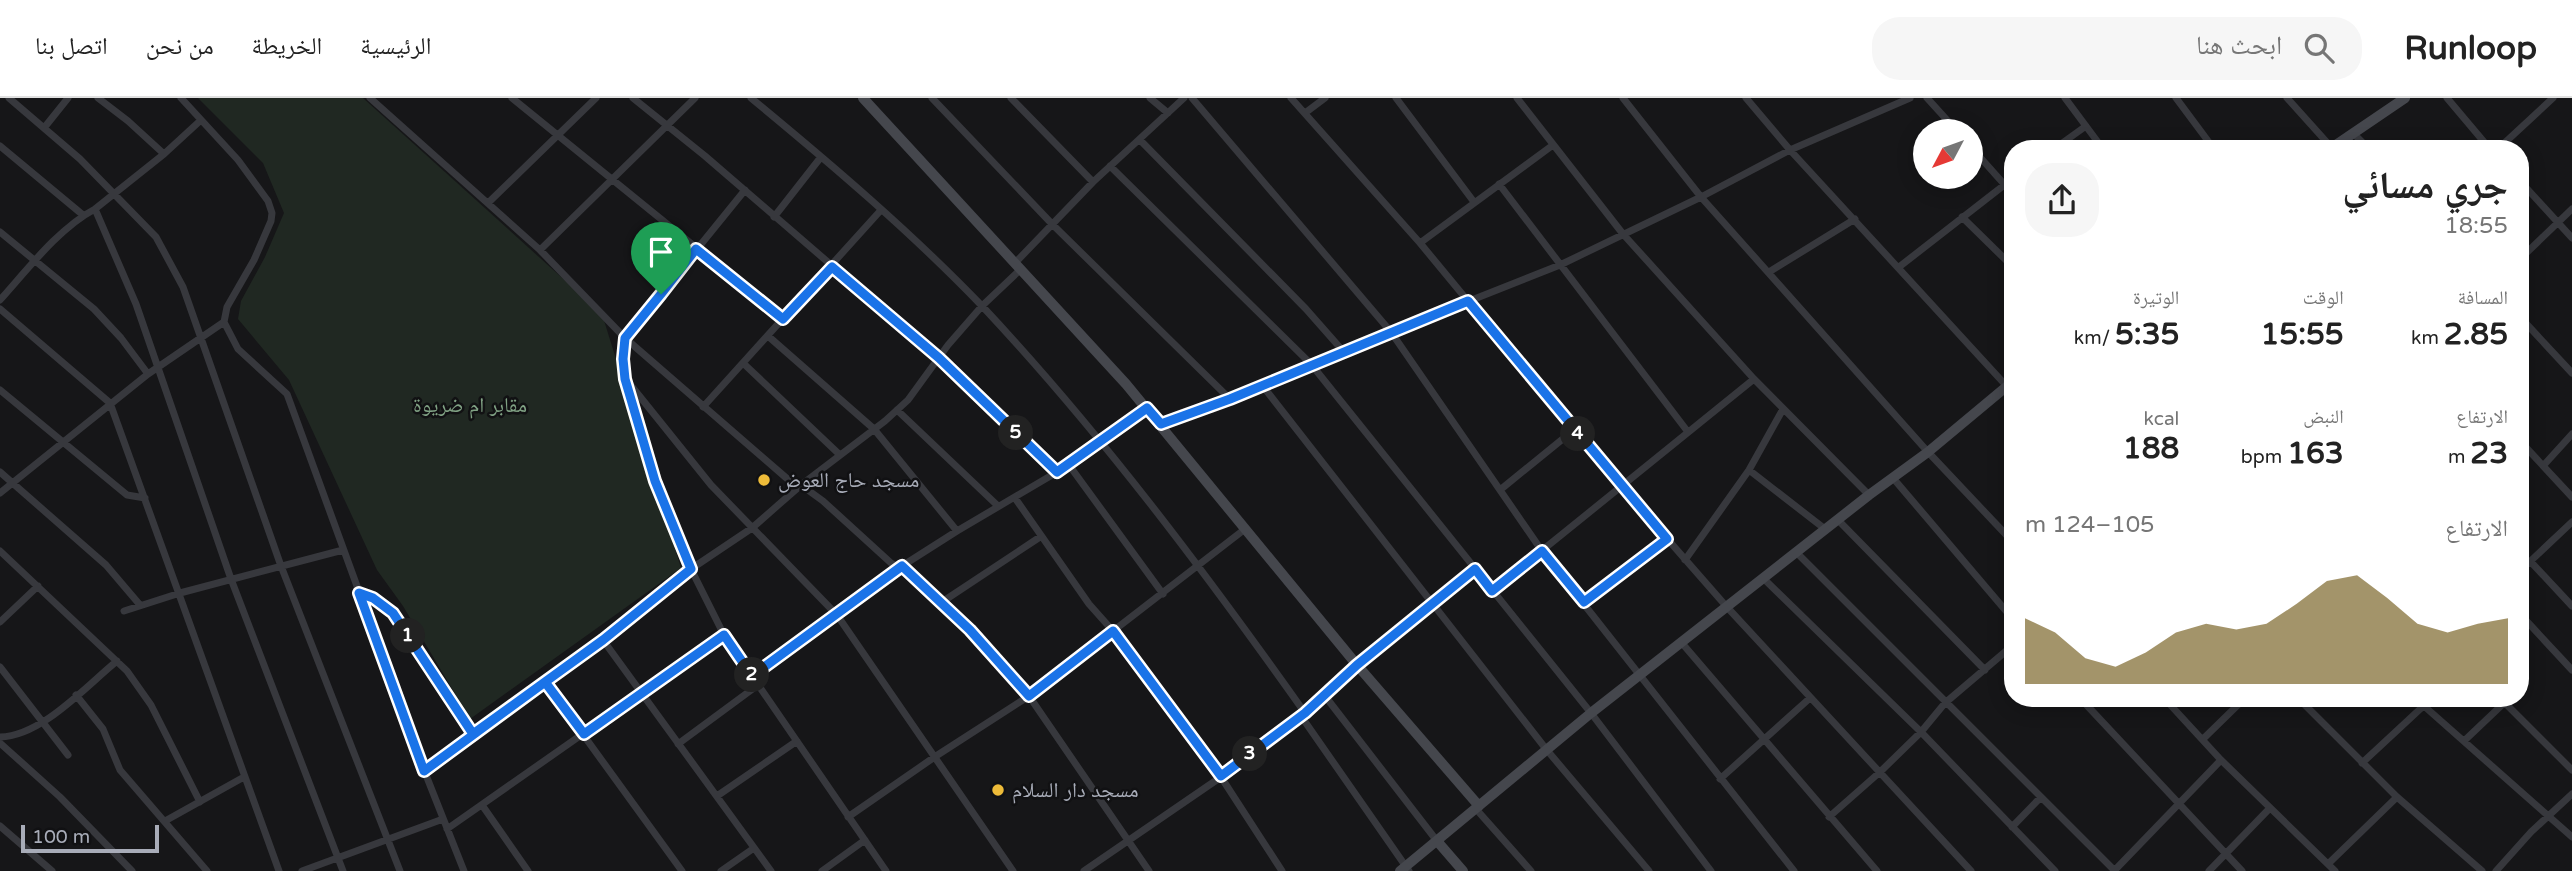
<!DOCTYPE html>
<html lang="ar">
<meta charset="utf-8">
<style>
:root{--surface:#fff;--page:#f6f6f6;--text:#222;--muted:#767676;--line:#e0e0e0;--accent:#7d672c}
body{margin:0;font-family:"Varela Round","Noto Naskh Arabic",sans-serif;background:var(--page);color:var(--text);direction:rtl;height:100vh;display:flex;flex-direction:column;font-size:26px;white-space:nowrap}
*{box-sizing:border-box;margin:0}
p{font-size:23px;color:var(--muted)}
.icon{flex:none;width:38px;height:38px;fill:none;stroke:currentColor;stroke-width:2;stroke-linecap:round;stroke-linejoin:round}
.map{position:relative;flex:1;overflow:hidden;direction:ltr}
.sheet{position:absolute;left:2004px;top:42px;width:525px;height:567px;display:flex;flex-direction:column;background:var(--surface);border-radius:28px;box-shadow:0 4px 18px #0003;direction:rtl}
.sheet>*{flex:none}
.needle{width:46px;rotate:229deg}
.tools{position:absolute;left:1913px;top:21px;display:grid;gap:14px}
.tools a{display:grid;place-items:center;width:70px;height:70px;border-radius:50%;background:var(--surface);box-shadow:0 4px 18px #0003;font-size:35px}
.scale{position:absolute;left:21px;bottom:18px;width:138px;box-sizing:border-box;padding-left:7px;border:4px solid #a8acb8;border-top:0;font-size:19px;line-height:24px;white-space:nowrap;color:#a8acb8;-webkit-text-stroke:5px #111113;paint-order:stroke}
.pin{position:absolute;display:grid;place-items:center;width:60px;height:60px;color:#fff;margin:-72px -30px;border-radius:50% 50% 50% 0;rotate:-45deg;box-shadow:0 0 7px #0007}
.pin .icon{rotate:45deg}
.km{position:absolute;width:35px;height:35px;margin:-18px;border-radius:50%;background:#222;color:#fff;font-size:19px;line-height:35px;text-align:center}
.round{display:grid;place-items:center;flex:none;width:74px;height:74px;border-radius:28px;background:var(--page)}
.overview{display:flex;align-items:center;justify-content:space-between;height:119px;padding:0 21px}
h1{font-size:38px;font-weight:700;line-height:52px}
.metrics{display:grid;grid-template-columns:repeat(3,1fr);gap:10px;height:119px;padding:7px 21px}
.metrics div{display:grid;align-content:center}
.metrics b{font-size:30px;font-weight:700}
.metrics small{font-size:19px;font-weight:400}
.metrics p{font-size:19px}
.chart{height:196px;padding:14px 21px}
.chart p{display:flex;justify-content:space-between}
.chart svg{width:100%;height:126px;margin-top:7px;fill:var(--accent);opacity:.7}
header{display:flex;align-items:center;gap:42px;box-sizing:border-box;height:98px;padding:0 35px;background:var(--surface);border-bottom:2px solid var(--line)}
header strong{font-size:33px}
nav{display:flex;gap:38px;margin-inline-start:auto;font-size:24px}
.search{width:490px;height:63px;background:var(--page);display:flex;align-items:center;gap:18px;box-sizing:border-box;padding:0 24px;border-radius:28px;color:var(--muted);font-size:26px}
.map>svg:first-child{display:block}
.green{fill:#202822}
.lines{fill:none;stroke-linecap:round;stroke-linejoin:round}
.street{stroke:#37383d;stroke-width:7}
.secondary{stroke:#45474d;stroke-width:10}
.route-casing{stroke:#fff;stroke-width:14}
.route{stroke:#1a73e8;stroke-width:9}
.poi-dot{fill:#edbb39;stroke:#111113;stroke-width:2.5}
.labels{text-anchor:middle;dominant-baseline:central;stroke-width:5;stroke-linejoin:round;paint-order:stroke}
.park-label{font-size:21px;fill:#80a284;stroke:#111113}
.poi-label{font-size:21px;fill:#a8acb8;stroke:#111113;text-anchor:start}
</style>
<header>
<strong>Runloop</strong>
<div class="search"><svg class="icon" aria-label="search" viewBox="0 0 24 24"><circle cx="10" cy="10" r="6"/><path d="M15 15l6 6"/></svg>ابحث هنا</div>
<nav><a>الرئيسية</a><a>الخريطة</a><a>من نحن</a><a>اتصل بنا</a></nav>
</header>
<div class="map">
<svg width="2572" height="773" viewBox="0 0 2572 773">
<rect width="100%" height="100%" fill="#161618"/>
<path class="green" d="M198,0h165l239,216 79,254 -211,151 -67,-113 -26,-36 -88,-190 -51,-61 3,-18 24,-44 19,-44 -21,-50z"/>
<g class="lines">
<path class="street" d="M9,0l71,61 76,78 27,50 98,279 119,305
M98,0l30,23 36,33
M181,0l57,62 30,41 4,12 -1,8 -17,39 -27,47 -3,15 14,27 49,45 137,376 40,101
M370,0l170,152 85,88 166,144 10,3 22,16 68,62 21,11 58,56 59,66 120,175
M512,0l272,221
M633,0l72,58 234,202 118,114
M751,0c80,66 160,134 232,209 118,126 222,265 322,406
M932,0l121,127 177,174
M1011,0l82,84
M1150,0l18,15
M1192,0l199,234 151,219 252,320
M1291,0l129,145 201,243 105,120 245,265
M1396,0l78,104
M1517,0l106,136 131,145 115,116
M1623,0l78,99 227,255 84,89
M1746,0l44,52 222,242
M1927,0l30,33
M2065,0l38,51
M2176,0l38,51
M2287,0l45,50
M2447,0l43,51
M1305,15l20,-15
M44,30l24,-30
M2353,35l16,16
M1140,42l166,169 37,42
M0,48l83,69
M1970,48l42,47
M2054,51l32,-23
M2498,51l55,-51
M1110,68l201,198 280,349 120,158
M2520,83l52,57
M1499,86l189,248
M745,92l-120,148 -2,21 2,20 30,102 36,88 33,66 162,236
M488,105l108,-105
M95,111l41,95 95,275 112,292
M774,119l47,-60
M1962,119l50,49
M0,134l94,77 27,29 27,36
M1420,145l133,-98
M540,152l155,-152
M2520,161l52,-50
M1015,165l78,-81 91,-84
M1899,169l113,-88
M1769,174l86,-53
M0,202c27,-30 59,-72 95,-91l69,-55 37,-34
M0,211l110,94 169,468
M2520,219l52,56
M768,238l106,93 83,102
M743,265l97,92
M629,285l82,102 126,130 176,256
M1262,287l284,364 103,122
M0,292l127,105 18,3
M703,309l178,-197
M897,312l101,96
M1161,326l69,-25 113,-48 217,-86 141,-68 89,-47 120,-52
M2520,343l52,56
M1069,367l94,129
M2543,368l29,-32
M1749,372l76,59
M0,374l106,93 34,40
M1893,380l119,140
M1500,392l75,-61
M0,395l148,-119 76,-52
M1015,400l74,106 24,27 108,146 61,94
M1838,422l147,150
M0,453l127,120 24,34 49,97
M1796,454l319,319
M1685,462l64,-90 34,-61
M2530,463l42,45
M2520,473l52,-49
M1763,480l158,154 134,139
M1492,493l262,-212
M359,495l14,5 20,15 80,121
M942,504l98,-65
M1584,504l83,-63
M124,513l56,-18 163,-43
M2520,516l52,56
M0,524l38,-36
M603,542l168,231
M1681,544l196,229
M0,569l68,88
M752,578l150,-110 55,-35 112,-66 78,-57
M545,584l137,189
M76,597l27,34 17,41 87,101
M1325,598l112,145
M2080,600l162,173
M2164,600l57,62 114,111
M2298,600l99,99 85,74
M2415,600l157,139
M2500,600l72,72
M1301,618l108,155
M0,639c42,-1 86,-51 117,-76
M2203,641l42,-41
M2464,643l40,-38
M0,645l60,54 72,74
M678,646l80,-59
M2362,665l70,-65
M424,672l179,-130 88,-71 61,-41 49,-43 84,-64 23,-21 40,-55 34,-39 39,-37
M1720,681l90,-81
M717,698l80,-55
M482,707l46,66
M1476,711l55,62
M848,719l88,-61 93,-60 216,-167
M1829,719l51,-45 41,-40 24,-29 67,-57
M165,723l79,-44
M0,728l52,45
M2012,729l28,-29
M447,731l277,-194
M2329,765l68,-66
M302,773l141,-52
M721,773l33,-23
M822,773l43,-31
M1084,773l137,-94 84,-64 52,-48 118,-96
M2114,773l107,-111
M2209,773l61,-63
M2496,773l35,-39 41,-38"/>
<path class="secondary" d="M863,0l263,286 231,281 122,141
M2330,51l75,-51
M1437,743l26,30
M1400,773l191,-158 278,-218 59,-43 84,-70"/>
</g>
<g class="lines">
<defs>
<path id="route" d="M661,196l-36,44 -2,21 2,20 30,102 36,88 -88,71 -130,94 -80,-121 -20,-15 -14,-5 65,178 121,-89 39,52 140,-99 28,41 150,-110 68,64 59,66 84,-65 108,145 84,-63 52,-48 118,-96 17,22 50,-40 42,51 83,-63 -199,-238 -238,98 -69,25 -14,-16 -90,64 -118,-114 -107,-91 -49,52 -87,-70 -35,45"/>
</defs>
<use href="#route" class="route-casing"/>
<use href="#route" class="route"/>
</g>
<g class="poi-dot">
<circle cx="764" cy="382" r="7"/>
<circle cx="998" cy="692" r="7"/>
</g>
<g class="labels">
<g class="park-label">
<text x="470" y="307">مقابر ام ضريوة</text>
</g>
<g class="poi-label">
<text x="778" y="382">مسجد حاج العوض</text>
<text x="1012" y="692">مسجد دار السلام</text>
</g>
</g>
</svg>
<div class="tools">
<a><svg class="needle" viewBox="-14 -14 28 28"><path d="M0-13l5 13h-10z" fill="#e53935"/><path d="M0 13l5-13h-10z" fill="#767676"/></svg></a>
</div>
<div class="scale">100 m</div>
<div class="pin" style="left:661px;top:196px;background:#1e9e55"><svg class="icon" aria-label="arrive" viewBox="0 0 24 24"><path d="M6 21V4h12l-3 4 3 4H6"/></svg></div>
<b class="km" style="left:408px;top:538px">1</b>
<b class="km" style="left:752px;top:577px">2</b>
<b class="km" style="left:1250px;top:656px">3</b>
<b class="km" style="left:1578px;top:336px">4</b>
<b class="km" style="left:1016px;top:335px">5</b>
<section class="sheet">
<div class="overview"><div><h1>جري مسائي</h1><p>18:55</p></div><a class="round"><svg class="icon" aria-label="share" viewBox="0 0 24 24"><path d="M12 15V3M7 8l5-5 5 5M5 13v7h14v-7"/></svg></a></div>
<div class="metrics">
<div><p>المسافة</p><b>2.85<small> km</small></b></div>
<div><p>الوقت</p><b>15:55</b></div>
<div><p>الوتيرة</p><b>5:35<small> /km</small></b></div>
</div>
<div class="metrics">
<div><p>الارتفاع</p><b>23<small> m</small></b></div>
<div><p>النبض</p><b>163<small> bpm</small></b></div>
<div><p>kcal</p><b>188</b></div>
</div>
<div class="chart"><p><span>الارتفاع</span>105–124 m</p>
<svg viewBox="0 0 160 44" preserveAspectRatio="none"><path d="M0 44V21L10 26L20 35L30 38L40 33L50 26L60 23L70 25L80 23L90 16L100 8L110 6L120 14L130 23L140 26L150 23L160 21V44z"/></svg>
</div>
</section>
</div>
